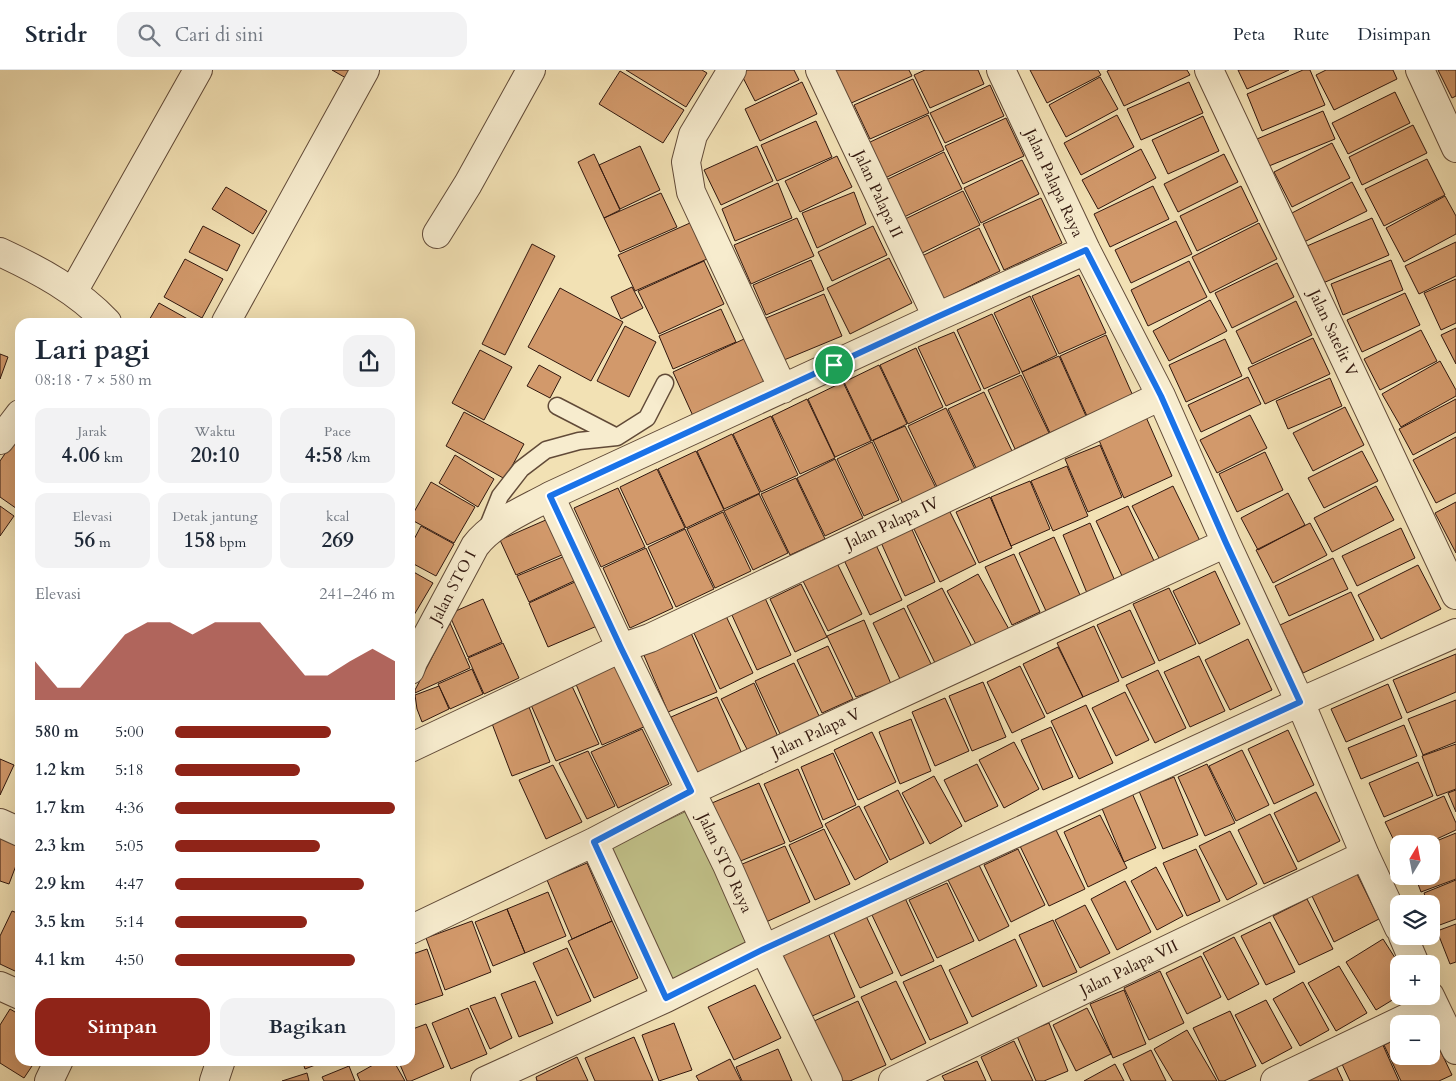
<!DOCTYPE html>
<html lang="id">
<meta charset="utf-8">
<style>
:root{--surface:#fff;--page:#f2f2f3;--text:#1f2937;--muted:#747a83;--line:#e0e1e3;--accent:#8f2418}
body{margin:0;font-family:Cardo,serif;background:var(--page);color:var(--text);height:100vh;display:flex;flex-direction:column;font-size:19px;white-space:nowrap}
*{box-sizing:border-box;margin:0}
p{font-size:16px;color:var(--muted)}
.icon{flex:none;width:28px;height:28px;fill:none;stroke:currentColor;stroke-width:2;stroke-linecap:round;stroke-linejoin:round}
.map{position:relative;flex:1;overflow:hidden}
.side{position:absolute;left:15px;top:248px;width:400px;height:748px;display:flex;flex-direction:column;background:var(--surface);border-radius:15px;box-shadow:0 5px 20px #0002}
.side>*{flex:none}
.needle{width:32px;rotate:10deg}
.tools{position:absolute;left:1390px;top:765px;display:grid;gap:10px}
.tools a{display:grid;place-items:center;width:50px;height:50px;border-radius:10px;background:var(--surface);box-shadow:0 5px 20px #0002;font-size:25px}
.pin{position:absolute;display:grid;place-items:center;width:42px;height:42px;color:#fff;margin:-21px;border:2px solid #fff;border-radius:50%;box-shadow:0 1px 5px #0007}
.round{display:grid;place-items:center;flex:none;width:52px;height:52px;border-radius:15px;background:var(--page)}
.head{display:flex;align-items:center;justify-content:space-between;height:85px;padding:0 20px}
h1{font-size:28px;font-weight:800;line-height:38px}
.metrics{display:grid;grid-template-columns:repeat(3,1fr);gap:8px;height:85px;padding:5px 20px}
.metrics div{display:grid;align-content:center;border-radius:12px;background:var(--page);text-align:center}
.metrics b{font-size:21px;font-weight:800}
.metrics small{font-size:14px;font-weight:400}
.metrics p{font-size:14px}
.chart{height:140px;padding:10px 20px}
.chart p{display:flex;justify-content:space-between}
.chart svg{width:100%;height:90px;margin-top:5px;fill:var(--accent);opacity:.7}
.button{display:flex;gap:10px;margin-top:auto;padding:10px 20px}
.button a{flex:1;height:58px;border-radius:15px;background:var(--accent);color:#fff;font-size:20px;font-weight:800;line-height:58px;text-align:center}
.button a+a{background:var(--page);color:var(--text)}
ul{padding:0 20px;list-style:none;font-size:16px}
li{display:grid;grid-template-columns:80px 60px 1fr;align-items:center;height:38px}
li i{height:12px;border-radius:6px;background:var(--accent)}
header{display:flex;align-items:center;gap:30px;box-sizing:border-box;height:70px;padding:0 25px;background:var(--surface);border-bottom:1px solid var(--line)}
header strong{font-size:24px}
nav{display:flex;gap:28px;margin-inline-start:auto;font-size:18px}
.search{width:350px;height:45px;background:var(--page);display:flex;align-items:center;gap:12px;box-sizing:border-box;padding:0 18px;border-radius:15px;color:var(--muted);font-size:19px}
.map>svg:first-child{display:block}
.green{fill:#c1c189;stroke:#796c4c}
.building{fill:#d2996b;stroke:#31170e}
.lines{fill:none;stroke-linecap:round;stroke-linejoin:round}
.lane-casing{stroke:#614a38;stroke-width:19}
.street-casing{stroke:#614a38;stroke-width:30}
.lane{stroke:#f7ecce;stroke-width:16}
.street{stroke:#f7ecce;stroke-width:28}
.route-casing{stroke:#fff;stroke-width:10}
.route{stroke:#1a73e8;stroke-width:6}
.labels{text-anchor:middle;dominant-baseline:central;stroke-width:4.5;stroke-linejoin:round;paint-order:stroke}
.street-label{font-size:16px;fill:#31170e;stroke:#f7ecce}
</style>
<header>
<strong>Stridr</strong>
<div class="search"><svg class="icon" aria-label="search" viewBox="0 0 24 24"><circle cx="10" cy="10" r="6"/><path d="M15 15l6 6"/></svg>Cari di sini</div>
<nav><a>Peta</a><a>Rute</a><a>Disimpan</a></nav>
</header>
<div class="map">
<svg width="1456" height="1011" viewBox="0 0 1456 1011">
<rect width="100%" height="100%" fill="#f2e1b4"/>
<filter id="stains"><feTurbulence type="fractalNoise" baseFrequency=".004" numOctaves="4"/><feColorMatrix values="0 0 0 0 .2 0 0 0 0 .09 0 0 0 0 .02 0 0 0 .5 -.17"/></filter>
<radialGradient id="worn" r=".72"><stop offset=".6" stop-color="#630" stop-opacity="0"/><stop offset="1" stop-color="#630" stop-opacity=".3"/></radialGradient>
<path class="green" d="M691,739l66,135 -87,41 -65,-135z"/>
<path class="building" d="M332,0h19l-5,8z
M626,0h76l5,3 -21,34z
M739,0h55l5,10 -44,21z
M833,0h76l3,6 -63,28z
M925,0h53l6,14 -54,24 -16,-33z
M1030,0h68l3,5 -54,28z
M1110,0h77l3,5 -66,31 -17,-35z
M1238,0h51l-42,19z
M1303,0h7l15,35 -63,26 -15,-37z
M1326,0h67l4,9 -63,31 -18,-35z
M1438,0h18v26l-4,2z
M620,1l64,39 -21,33 -64,-39z
M1100,7l18,32 -52,28 -17,-32z
M913,9l16,34 -59,26 -16,-34z
M802,12l15,32 -57,27 -15,-32z
M1189,12l14,31 -62,27 -14,-31z
M990,15l14,31 -59,27 -15,-30z
M1395,22l15,31 -62,31 -16,-31z
M1323,41l12,28 -66,27 -12,-27z
M928,45l16,35 -59,28 -17,-35z
M1117,45l17,32 -53,28 -17,-32z
M1203,46l16,35 -51,23 -16,-34z
M1006,48l18,38 -61,28 -18,-38z
M816,51l16,36 -55,24 -16,-36z
M1413,55l14,28 -65,32 -13,-28z
M1332,73l18,35 -58,29 -18,-35z
M640,76l20,44 -40,19 -21,-44z
M757,76l16,35 -52,24 -17,-35z
M1141,79l15,29 -58,31 -16,-29z
M944,82l18,37 -58,28 -18,-37z
M594,84l26,56 -16,8 -26,-56z
M1224,84l14,28 -60,30 -14,-28z
M837,86l15,31 -52,25 -15,-31z
M1427,89l18,36 -61,31 -19,-37z
M1022,90l17,34 -58,29 -17,-35z
M1352,112l15,29 -63,31 -14,-28z
M778,113l14,35 -57,23 -13,-32z
M1153,116l16,33 -59,28 -16,-33z
M1241,116l17,35 -61,30 -17,-35z
M226,117l41,24 -14,23 -41,-25z
M963,121l17,34 -60,29 -17,-34z
M854,122l12,32 -49,24 -15,-35z
M661,123l16,34 -57,25 -16,-34z
M1445,126l11,20v18l-52,28 -18,-34z
M1041,128l21,45 -58,27 -21,-46z
M797,148l17,38 -63,28 -17,-39z
M1372,148l17,37 -66,28 -16,-37z
M1176,151l16,33 -61,29 -16,-33z
M690,153l17,36 -72,32 -17,-36z
M1259,153l18,36 -67,34 -18,-36z
M203,156l37,19 -13,26 -38,-19z
M873,156l14,29 -55,26 -14,-29z
M979,158l21,43 -59,29 -21,-43z
M1456,172v34l-37,18 -14,-28z
M532,174l23,12 -50,99 -23,-11z
M889,188l23,45 -62,31 -23,-46z
M185,189l38,20 -21,39 -38,-21z
M811,190l13,30 -58,25 -13,-30z
M1391,190l12,30 -60,25 -12,-31z
M704,191l20,43 -65,30 -21,-43z
M1189,191l18,36 -59,29 -17,-36z
M1277,193l17,34 -62,31 -17,-35z
M1079,205l27,58 -47,21 -27,-58z
M1456,209v44l-15,7 -17,-37z
M632,217l11,21 -22,11 -10,-22z
M560,218l63,34 -32,59 -63,-34z
M1405,223l15,32 -58,27 -15,-32z
M824,224l18,42 -58,24 -18,-42z
M1030,226l27,59 -35,17 -28,-59z
M1210,230l17,31 -58,30 -16,-30z
M1296,231l16,34 -60,29 -16,-33z
M159,233l34,19h-45z
M721,239l15,33 -63,27 -14,-33z
M992,244l28,59 -36,16 -27,-59z
M625,256l31,16 -27,55 -32,-16z
M1456,258v36l-15,-29z
M1421,260l16,31 -57,29 -16,-31z
M954,262l27,58 -35,16 -28,-59z
M1106,265l27,61 -46,20 -27,-60z
M1313,268l17,36 -65,30 -17,-36z
M744,269l21,44 -72,33 -20,-44z
M1225,269l17,37 -56,26 -17,-37z
M916,278l27,59 -35,17 -28,-59z
M480,280l32,17 -28,53 -32,-17z
M0,284l8,3 -8,22z
M1059,286l27,60 -36,17 -28,-61z
M1440,291l16,29v6l-55,31 -19,-33z
M539,295l22,12 -11,21 -23,-12z
M879,295l28,59 -35,17 -28,-59z
M1021,305l28,58 -34,16 -27,-59z
M1248,307l13,27 -60,28 -13,-27z
M1330,308l12,28 -54,23 -12,-28z
M843,312l28,59 -36,16 -27,-58z
M984,322l29,61 -36,17 -29,-61z
M807,329l28,59 -35,16 -28,-58z
M1456,329v33l-43,23 -14,-26z
M1345,337l19,38 -51,26 -20,-38z
M946,338l29,61 -38,18 -29,-61z
M464,342l60,32 -19,35 -59,-33z
M1250,345l17,33 -50,25 -17,-33z
M771,346l27,59 -37,17 -28,-58z
M1146,347l26,59 -48,22 -26,-60z
M905,356l31,62 -33,16 -30,-64z
M732,364l28,59 -36,16 -27,-58z
M1456,367v56l-20,10 -23,-43z
M13,372l7,5v64l-20,-14v-36z
M872,372l27,58 -35,16 -27,-57z
M1100,375l22,52 -34,15 -23,-53z
M696,381l28,59 -38,18 -28,-59z
M1362,381l16,30 -54,27 -16,-30z
M1265,382l18,38 -46,22 -18,-38z
M455,385l39,24 -16,28 -39,-24z
M835,389l28,59 -38,18 -28,-58z
M1067,396l21,50 -35,15 -22,-50z
M657,399l28,59 -38,17 -27,-58z
M796,408l29,61 -35,16 -29,-61z
M1030,411l20,48 -39,17 -20,-49z
M431,412l44,25 -21,36 -44,-24z
M1173,416l27,55 -40,19 -28,-54z
M1376,416l18,34 -62,32 -18,-34z
M618,418l27,59 -44,20 -27,-59z
M1288,423l17,32 -47,25 -17,-32z
M759,424l29,59 -35,17 -29,-59z
M990,427l22,51 -33,15 -23,-51z
M1456,432v51l-21,-40z
M0,436l14,10 -14,20z
M1128,436l27,57 -32,15 -27,-57z
M948,438l28,56 -36,18 -28,-57z
M723,442l28,59 -36,17 -28,-59z
M548,449l16,35 -48,21 -16,-35z
M1090,453l25,58 -28,12 -24,-58z
M1310,453l17,32 -54,28 -17,-33z
M910,455l25,57 -30,14 -26,-58z
M421,456l33,18 -18,32 -26,-14v-15z
M1401,458l14,30 -58,28 -15,-30z
M685,459l29,60 -38,18 -28,-60z
M1054,467l26,58 -34,16 -27,-58z
M876,475l26,55 -32,15 -26,-55z
M646,478l27,60 -43,20 -27,-60z
M1014,484l26,58 -28,13 -27,-58z
M565,486l11,24 -47,22 -12,-26z
M1333,488l15,31 -59,27 -14,-30z
M836,491l26,53 -34,17 -27,-54z
M1418,495l23,44 -60,30 -23,-44z
M410,500l23,13 -19,32 -4,-3z
M1215,501l25,53 -41,20 -26,-53z
M978,504l32,57 -32,17 -31,-57z
M577,511l20,45 -49,21 -19,-44z
M801,514l26,53 -32,15 -25,-53z
M942,518l31,61 -36,18 -30,-61z
M1169,518l27,56 -37,17 -26,-57z
M1351,522l23,48 -71,33 -23,-48z
M765,528l26,57 -34,15 -26,-57z
M483,529l19,43 -34,15 -19,-43z
M904,538l28,58 -31,15 -28,-58z
M1130,540l25,53 -33,15 -25,-53z
M726,546l27,57 -33,16 -27,-58z
M864,550l27,64 -35,13 -29,-61z
M450,553l20,45 -55,25v-3z
M1094,556l25,55 -36,16 -26,-54z
M691,563l26,59 -49,20 -25,-59z
M1248,569l24,51 -42,20 -25,-50z
M503,573l16,35 -35,16 -16,-36z
M828,576l25,53 -31,14 -25,-53z
M1058,577l25,50 -36,17 -24,-50z
M1456,584v38l-49,21 -14,-33z
M1199,586l26,55 -35,16 -26,-55z
M794,593l26,55 -39,18 -26,-55z
M619,595l27,61 -44,19 -27,-63z
M1020,596l25,51 -33,16 -25,-51z
M472,599l11,25 -33,15 -12,-25z
M1158,600l28,58 -31,15 -29,-58z
M983,612l23,55 -34,14 -23,-55z
M754,613l25,56 -29,16 -29,-56z
M571,614l28,60 -43,17 -25,-56z
M1388,614l14,34 -56,24 -15,-33z
M439,616l10,23 -27,13 -5,-13 -2,-14z
M1125,622l24,48 -33,16 -24,-48z
M717,627l26,59 -45,21 -27,-60z
M945,628l24,53 -34,15 -23,-54z
M1456,630v42l-33,13 -15,-36z
M1086,635l27,58 -34,16 -28,-58z
M529,637l21,55 -38,14 -21,-55z
M911,649l20,52 -31,13 -21,-52z
M1404,655l13,31 -56,23 -13,-31z
M1051,657l22,50 -30,13 -22,-50z
M642,659l27,55 -51,24 -27,-56z
M1288,660l26,55 -40,19 -26,-55z
M872,662l24,50 -38,18 -24,-50z
M1014,672l25,47 -35,19 -25,-48z
M1456,674v45l-19,7 -15,-40z
M1242,680l27,55 -33,16 -27,-55z
M588,681l27,55 -28,13 -28,-56z
M833,683l23,52 -33,15 -22,-53z
M0,689l14,6 -14,30z
M1418,692l15,34 -49,21 -15,-34z
M977,694l21,42 -33,16 -21,-42z
M1207,694l28,59 -30,13 -27,-59z
M553,695l29,57 -36,17 -27,-59z
M798,699l25,58 -33,15 -26,-58z
M934,706l28,50 -32,18 -28,-51z
M1174,707l24,58 -35,14 -24,-58z
M759,713l26,60 -47,19 -26,-59z
M898,720l26,53 -34,17 -26,-53z
M1456,720v22l-8,-19z
M1316,722l24,49 -42,21 -24,-49z
M1132,723l24,55 -32,14 -23,-56z
M1444,726l12,27v7l-30,14h-27v7l-14,-29z
M859,736l29,56 -33,18 -30,-56z
M1270,744l27,55 -33,15 -26,-54z
M1100,745l27,53 -39,19 -24,-55z
M1055,758l30,61 -36,17 -30,-62z
M824,759l26,55 -35,16 -26,-55z
M1230,761l27,53 -30,16 -28,-54z
M1456,763v46l-35,13 -6,-16h16v-32h-2z
M0,765l20,7v13l-11,29 -9,-3z
M785,776l25,56 -44,20 -26,-57z
M1018,779l27,56 -34,17 -27,-57z
M1196,779l24,52 -33,15 -24,-53z
M587,793l25,58 -40,18 -25,-59z
M979,795l30,61 -30,15 -31,-61z
M1156,797l27,49 -26,14 -26,-49z
M1357,804l22,45 -45,23 -22,-46z
M1456,810v39l-19,7 -6,-14v-8h-3l-4,-11z
M1125,811l26,51 -34,18 -26,-51z
M947,813l27,58 -37,17 -28,-58z
M548,822l18,44 -41,17 -18,-44z
M905,828l29,63 -33,15 -30,-63z
M1307,829l26,50 -34,16 -26,-49z
M1085,835l25,48 -30,15 -25,-48z
M507,839l18,44 -32,13 -18,-44z
M12,841l8,3v51l-3,7 -17,-8v-28z
M866,846l27,57 -33,15 -27,-57z
M1053,850l24,52 -34,15 -24,-52z
M472,851l19,51 -46,18 -19,-52z
M612,851l26,57 -44,20 -26,-57z
M1270,852l25,50 -29,13 -25,-49z
M1456,854v38l-6,2 -13,-33z
M828,863l27,64 -45,20 -28,-64z
M1234,867l25,47 -31,16 -25,-47z
M1015,869l22,47 -65,31 -23,-47z
M1383,869l16,25v32l-23,14 -30,-48z
M567,878l24,53 -34,15 -24,-53z
M427,879l16,46 -29,10 -4,-10v-40z
M1201,886l20,41 -34,17 -21,-41z
M941,895l27,58 -38,17 -27,-58z
M1339,896l28,47 -31,18 -28,-48z
M1160,901l24,52 -35,17 -25,-52z
M535,911l18,42 -34,14 -18,-43z
M896,911l30,62 -35,17 -30,-63z
M1303,912l26,48 -29,16 -27,-47z
M755,915l26,53 -47,22 -26,-53z
M1124,920l22,54 -33,14 -23,-54z
M495,927l17,41 -22,11 -20,-43z
M1266,930l26,48 -30,16 -27,-49z
M858,931l28,64 -36,16h-12l-26,-59z
M468,938l19,46 -36,15 -19,-46z
M1087,938l24,46 -35,17 -23,-46z
M10,939l10,6v45h16l-12,18 -24,-15v-38z
M1230,941l26,55 -32,15h-5l-26,-53z
M674,953l18,47 -33,11 -17,-46z
M1049,953l19,48 -24,10h-8l-19,-45z
M426,954l18,43 -33,14h-4l-9,-21h12v-30z
M1187,960l30,51h-44l-19,-32z
M1431,961l21,44 -13,6h-38l-17,-36 15,-7v18h32z
M634,967l19,44h-58l-10,-23z
M1014,971l19,40h-41l-11,-24z
M1382,973l17,38h-49l-9,-19z
M778,979l14,32h-50l-6,-14z
M1151,980l15,31h-35l-8,-17z
M577,987l11,24h-51l-1,-4z
M730,989l11,22h-42l-3,-5z
M302,990h26l-23,9z
M382,990h11l12,21h-45l-3,-7z
M977,991l9,20h-41l-3,-5z
M1115,994l9,17h-40z
M349,996l6,15h-31l-2,-4z
M1336,996l7,15h-36z
M307,1003l2,8h-27z"/>
<g class="lines">
<defs>
<path id="lane" d="M557,336l60,31
M486,461l14,-35 21,-27 25,-19 33,-9 38,-4 30,-19 18,-35"/>
<path id="street" d="M732,0l-39,65 -7,27 5,30 92,197
M820,0l117,247
M1001,0l85,180 75,146 65,147 74,159 65,153 34,73
M1209,0l247,525
M1420,0l36,78
M437,164l31,-50 63,-114
M0,182c39,18 78,39 107,70
M73,222l125,-222
M226,252l139,-252
M0,370l20,-26
M550,426l387,-179 149,-67
M410,600l3,-8 62,-116c17,-23 50,-36 75,-50l71,152 106,217 37,84 64,132
M410,678l211,-100 29,-10 511,-242
M0,753l20,9
M594,772l72,156
M410,860l184,-88 97,-51 535,-248
M1403,866l12,28
M0,916l20,9
M1430,926l26,54
M49,1011l10,-21
M214,1011l7,-21
M485,1011l181,-83 98,-49 536,-247 156,-69
M893,1011l472,-226
M1275,1011l159,-76"/>
</defs>
<use href="#lane" class="lane-casing"/>
<use href="#street" class="street-casing"/>
<use href="#lane" class="lane"/>
<use href="#street" class="street"/>
</g>
<g class="lines">
<defs>
<path id="route" d="M1086,180l75,146 65,147 74,159 -536,247 -98,49 -72,-156 97,-51 -70,-143 -71,-152 387,-179z"/>
</defs>
<use href="#route" class="route-casing"/>
<use href="#route" class="route"/>
</g>
<g class="labels">
<g class="street-label">
<text transform="translate(1054 113) rotate(65)">Jalan Palapa Raya</text>
<text transform="translate(878 124) rotate(65)">Jalan Palapa II</text>
<text transform="translate(1333 263) rotate(65)">Jalan Satelit V</text>
<text transform="translate(892 453) rotate(-25)">Jalan Palapa IV</text>
<text transform="translate(453 517) rotate(-62)">Jalan STO I</text>
<text transform="translate(816 663) rotate(-25)">Jalan Palapa V</text>
<text transform="translate(725 793) rotate(65)">Jalan STO Raya</text>
<text transform="translate(1129 898) rotate(-26)">Jalan Palapa VII</text>
</g>
</g>
<rect width="100%" height="100%" filter="url(#stains)"/>
<rect width="100%" height="100%" fill="url(#worn)"/>
</svg>
<div class="tools">
<a><svg class="needle" viewBox="-14 -14 28 28"><path d="M0-13l5 13h-10z" fill="#e53935"/><path d="M0 13l5-13h-10z" fill="#747a83"/></svg></a>
<a><svg class="icon" aria-label="layers" viewBox="0 0 24 24"><path d="M12 4l9 5-9 5-9-5zM3 14l9 5 9-5"/></svg></a>
<a>+</a>
<a>−</a>
</div>
<div class="pin" style="left:834px;top:295px;background:#1e9e55"><svg class="icon" aria-label="arrive" viewBox="0 0 24 24"><path d="M6 21V4h12l-3 4 3 4H6"/></svg></div>
<section class="side">
<div class="head"><div><h1>Lari pagi</h1><p>08:18 · 7 × 580 m</p></div><a class="round"><svg class="icon" aria-label="share" viewBox="0 0 24 24"><path d="M12 15V3M7 8l5-5 5 5M5 13v7h14v-7"/></svg></a></div>
<div class="metrics">
<div><p>Jarak</p><b>4.06<small> km</small></b></div>
<div><p>Waktu</p><b>20:10</b></div>
<div><p>Pace</p><b>4:58<small> /km</small></b></div>
</div>
<div class="metrics">
<div><p>Elevasi</p><b>56<small> m</small></b></div>
<div><p>Detak jantung</p><b>158<small> bpm</small></b></div>
<div><p>kcal</p><b>269</b></div>
</div>
<div class="chart"><p><span>Elevasi</span>241–246 m</p>
<svg viewBox="0 0 160 44" preserveAspectRatio="none"><path d="M0 44V25L10 38L20 38L30 25L40 12L50 6L60 6L70 12L80 6L90 6L100 6L110 19L120 32L130 32L140 25L150 19L160 25V44z"/></svg>
</div>
<ul>
<li><b>580 m</b>5:00<i style="width:71%"></i></li>
<li><b>1.2 km</b>5:18<i style="width:57%"></i></li>
<li><b>1.7 km</b>4:36<i style="width:100%"></i></li>
<li><b>2.3 km</b>5:05<i style="width:66%"></i></li>
<li><b>2.9 km</b>4:47<i style="width:86%"></i></li>
<li><b>3.5 km</b>5:14<i style="width:60%"></i></li>
<li><b>4.1 km</b>4:50<i style="width:82%"></i></li>
</ul>
<div class="button"><a>Simpan</a><a>Bagikan</a></div>
</section>
</div>
